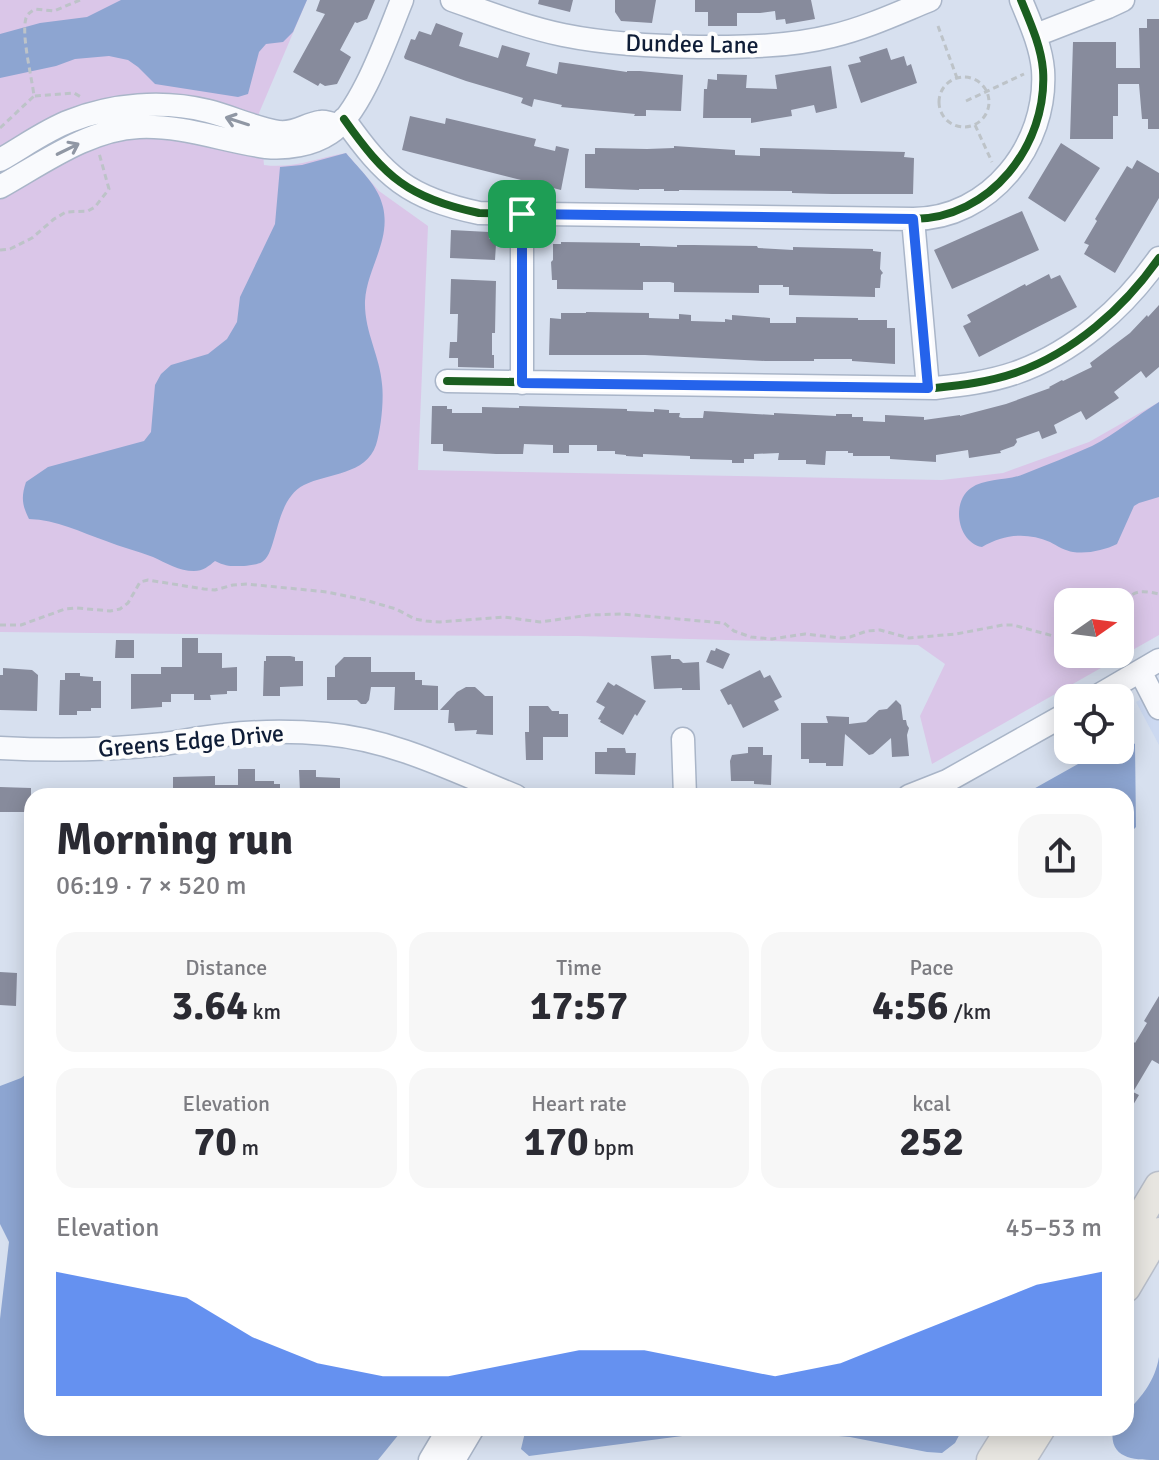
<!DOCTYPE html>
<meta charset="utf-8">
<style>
:root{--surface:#fff;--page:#f7f7f7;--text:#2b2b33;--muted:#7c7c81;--accent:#2563eb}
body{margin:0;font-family:Signika,sans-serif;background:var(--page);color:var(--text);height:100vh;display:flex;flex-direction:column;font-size:30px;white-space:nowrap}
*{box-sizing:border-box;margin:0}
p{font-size:26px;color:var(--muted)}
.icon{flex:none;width:44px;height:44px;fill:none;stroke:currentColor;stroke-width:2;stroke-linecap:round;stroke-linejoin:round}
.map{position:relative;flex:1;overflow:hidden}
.drawer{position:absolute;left:24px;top:788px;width:1110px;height:648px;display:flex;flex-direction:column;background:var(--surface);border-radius:24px;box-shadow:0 4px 20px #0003}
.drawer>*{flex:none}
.needle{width:52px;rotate:76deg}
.tools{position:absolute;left:1054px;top:588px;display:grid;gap:16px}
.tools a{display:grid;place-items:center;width:80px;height:80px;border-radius:16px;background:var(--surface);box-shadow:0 4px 20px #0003;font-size:40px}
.pin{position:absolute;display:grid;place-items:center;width:68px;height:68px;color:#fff;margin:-34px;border-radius:16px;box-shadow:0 4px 12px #0006}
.round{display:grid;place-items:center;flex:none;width:84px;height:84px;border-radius:24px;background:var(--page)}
.summary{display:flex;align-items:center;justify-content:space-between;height:136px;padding:0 32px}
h1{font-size:44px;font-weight:800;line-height:60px}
.metrics{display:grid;grid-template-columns:repeat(3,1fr);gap:12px;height:136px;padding:8px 32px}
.metrics div{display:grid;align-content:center;border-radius:20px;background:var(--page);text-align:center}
.metrics b{font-size:40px;font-weight:800}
.metrics small{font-size:22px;font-weight:400}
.metrics p{font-size:22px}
.chart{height:224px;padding:16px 32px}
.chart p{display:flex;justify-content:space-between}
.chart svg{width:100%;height:144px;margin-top:8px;fill:var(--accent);opacity:.7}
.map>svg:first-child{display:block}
.built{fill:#ccd9f1}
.green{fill:#dac6e8;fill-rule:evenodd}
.water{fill:#8da5d1}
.building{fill:#878b9c}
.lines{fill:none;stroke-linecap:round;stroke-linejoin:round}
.minor-casing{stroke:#a9b5c8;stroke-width:25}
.major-casing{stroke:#b8beca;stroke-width:31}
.path{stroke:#bdc3c8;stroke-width:3;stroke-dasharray:6 4;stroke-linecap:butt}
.minor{stroke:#f9fafd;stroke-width:22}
.major{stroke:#e7e5e0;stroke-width:28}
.cycleway-casing{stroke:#fdfdfd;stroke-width:13}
.cycleway{stroke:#1b5e20;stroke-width:8}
.oneway{stroke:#9097a4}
.route-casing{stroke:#fff;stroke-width:16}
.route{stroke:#2563eb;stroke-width:10}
.labels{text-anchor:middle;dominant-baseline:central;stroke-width:8;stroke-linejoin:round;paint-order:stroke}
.street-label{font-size:24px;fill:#0f1d37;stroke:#fdfdfd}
</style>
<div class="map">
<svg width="1159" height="1460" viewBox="0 0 1159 1460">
<rect width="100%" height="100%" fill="#d7e0ef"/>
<path class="built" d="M1159,689v56l-23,-43z"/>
<path class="green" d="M0,0h307l-48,113 5,52c29,4 53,-7 82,-12l33,38 49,35 -10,244 524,10 61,-7 86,-31 70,-40v233l-227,129 -12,-48 25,-52 -27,-19 -340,-9 -302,-1 -276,-3zM1068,602h52v52h-52z"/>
<path class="water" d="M121,0h186l-14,32 -10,10 -17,2 -7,8 -11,42 -10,3 -83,-13 -17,-17 -10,-7 -19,-4 -34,3 -19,7 -56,12v-44l40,-11 47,-6z
M346,153c14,17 32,32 37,54 8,34 -16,61 -18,94 -1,30 15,55 17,83 2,16 -1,45 -6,61 -10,30 -48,28 -72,40 -30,15 -26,68 -42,77 -5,3 -13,3 -18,4 -13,0 -17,1 -29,-5 -6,5 -12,10 -21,10 -15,0 -28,-8 -41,-14 -16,-6 -32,-10 -47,-16 -26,-9 -49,-21 -77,-22 -7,-14 -8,-22 -3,-37l22,-15 96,-26 7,-9 4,-47 6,-11 10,-9 37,-11 19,-15 10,-17 3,-25 35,-73 5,-57 22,-2z
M1159,402v95l-20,6 -5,3 -17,38c-12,6 -29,10 -44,8 -7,-1 -16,-6 -23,-10 -23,-10 -46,-8 -68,5 -25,-5 -31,-45 -11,-59 14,-10 37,-7 53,-14 22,-9 46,-18 68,-28 24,-12 44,-30 67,-44z
M1122,739h5l8,5 1,83 -6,6h-4v-37h-105l82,-46h17v-9z
M32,1070v358h149l24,6 26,-6h173l-26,32h-378v-141l9,-77 -9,-18v-138l21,-8z
M1159,1357v103c-24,0 -51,0 -46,-32h13v-15c16,-17 29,-32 33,-56z
M526,1428h437l-8,15 -13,10 -15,-1 -77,-15 -78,-7h-42l-40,5 -161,21 -8,-7z"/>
<path class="building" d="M320,0h55l-8,19 -10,4 -2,-1 -15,28 11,7 -14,27 -12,2 -5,-3 -2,3 -25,-14 32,-58 -9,-3z
M539,0h34l-3,12 -32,-8z
M615,0h41l-4,23 -31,-2 -6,-9z
M695,0h116l4,19 -29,5 -1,-5 -9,1 -1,-9 -15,2h-23v13h-29v-14h-13z
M1147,19h12v110h-11v-10h-6l-3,-35h-21v32h-5v23h-43l3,-97h43v26h24l-1,-40h8z
M436,23l27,10 -4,13 39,12 4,-13 28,8 -4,13 31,8 2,-12 68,10v-1h13l43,4 -2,36 -35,-1v6h-12l1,-2 -74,-7 1,-2 -28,-6 -2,8 -11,-4 2,-5 -57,-17 -61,-22 -1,-2 7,-18 4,1 4,-9 12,4z
M887,48l4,12 13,-4 3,10 4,-2 6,19 -56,20 -13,-38 13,-3 -2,-5z
M831,66l6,42 -21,5 -2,-8 -23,5 1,6 -41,7v-5h-48l1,-29h3l1,-10 9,1v-6l30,1 -1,13 31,1 -2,-14z
M410,116l35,8 1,-6 90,21 -2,7 21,5 1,-5 13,3 -8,41 -159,-40z
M1061,143l39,25 -35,54 -37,-24z
M674,146l61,4v5l25,1v-8l145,4 -1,5 10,1 -1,36h-81l-40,-1v-2l-113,-1v1h-15v-2h-25v1l-54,-2v-34h10v-6l52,1 27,-1z
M1137,160l22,13v25l-44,75 -31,-19 5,-9 -5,-2 13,-22 -2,-2 32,-53 5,3z
M1022,211l17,39 -87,39 -18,-39z
M451,230l38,2v7h4v5h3l-1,16 -45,-2z
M561,242l79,1v3h9l28,1v-2h17l63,1 1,2 35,2v-3l80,2v2l8,1 -1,17 3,4 -2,2 -1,13h-5v9l-86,-2v-8h-6v-2h-24v8l-85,-1v-9l-4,-1h-27v8l-86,-1v-9h-5l-1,-18 2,-2v-16h8z
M1049,274l2,5 9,-4 17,32 -98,50 -16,-31 8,-4 -4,-7 58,-31 1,2z
M451,279l45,2 -1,52h-3v22h2v13l-36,-1v-9h-9l1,-16h7l1,-28h-8z
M1159,305v62l-13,11 -5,-7 -27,21 5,6 -33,22 -5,-9 -27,14 3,8 -15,6 -3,-8 -23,8 1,3 -3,4 -14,5 1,2 -32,5 -1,-8 -32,5v7l-46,-3v-3h-37v-3h-5v-2h-22l-1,14 -19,-1v-4h-28l1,-7 -25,1v5h-10v4h-12v-3l-42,-1v-3l-47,-2v3l-17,-1v-1l-11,-1v-3h-18v-6h-28v8h-16v-8l-29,-1 -1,10h-27l-53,-3v-7h-12l1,-38h15v3h5v4h30v-6l37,1v-2l108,3v2l27,1v-3l15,1v3h11l-1,4 3,1h21l1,-7 70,4v-2l62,3v-2h16v3h11v4l22,1v-7l39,2v3l36,-5v1l46,-12 44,-16 -1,-1 13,-7 1,1 29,-14 -2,-4 40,-30 17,-18 1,2z
M586,312l63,1v5l30,1v-5l12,1v6l34,1v-3l7,1v-5l38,3v5h26v-6l62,1v2h29v8h8v36l-43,-3v-2h-38v2h-49l-120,-6h-96l1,-37 11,1v-6h25z
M182,638h16v15h24v15l15,-1v24h-10v3l-17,1 1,5h-17v-6h-23v8h-9v5l-31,2v-35h30v-7h21z
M116,640h18v18h-19z
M716,648l14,6 -7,15 -17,-7 5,-12 4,1z
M671,655v4h8l4,4 16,-1 1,28h-18v-2l-28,1 -3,-33z
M266,656h24l5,1v4h8v25l-23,1v9h-17l1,-35h2z
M344,657h27v15h44v8h7v5l16,1v24h-44l1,-23h-24l-2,13 -3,4h-5l-4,-4h-30v-23h8v-11z
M3,668l29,2 6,5 -1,36 -37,-1v-35h3z
M760,670l4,8 6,-3 12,22 -8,4 5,9 -36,18 -12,-24 -3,1 -8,-15z
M65,673h15v3l13,1v4h8v27h-10v3h-14v4h-18l1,-35h5z
M608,682l6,4 2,-2 30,17 -9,15 -2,-2 -12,21 -23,-13 1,-2 -3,-1 7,-12 -9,-5z
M466,687h9l10,9h8v39l-17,-1 1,-4 -22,1 -1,-8h-6l1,-13h-9l17,-18z
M896,700l5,5 2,15h3l1,5 2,3 -2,7 2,21 -17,1 -1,-19 -18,16 -4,1 -24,-21 -2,32h-17v-3h-17v-4h-8v-36h27l-2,-7 23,1v7l17,-2 13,-12 8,-1z
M529,706h19l4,5h7v3h9v23h-25v23h-17l-1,-28h4z
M748,747h15v8h9l-1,30 -17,-1v-3h-23l-1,-20 2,-6 16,-2z
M607,748h18l1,5h10l-1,22 -40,-1v-22h12z
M238,769h17v12h19v3h6v12h-107v-19l42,-1v9h23z
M299,770h17v7l24,1v18h-37v-4h-3z
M0,787l31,1v24h-31z
M0,972l17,1 -1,33 -16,-1z
M1159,996v68l-7,-4 -19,32 6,3 -13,22v-64l7,-12 2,2 12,-20 -3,-2z"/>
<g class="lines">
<defs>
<path id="minor" d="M452,0c37,13 73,27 111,35 44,9 90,11 135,12 45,0 90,0 134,-11 34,-8 66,-23 98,-36
M1036,35l72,-28 15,-7
M344,119c41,58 64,79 135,94l434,6c77,0 135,-74 130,-149 -2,-24 -13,-48 -22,-70
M0,160c23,-13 46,-30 70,-39 43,-17 93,-21 138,-10 24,6 46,17 71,21 16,2 27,-8 41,-10 6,-1 13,2 18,4
M0,187c43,-24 89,-58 139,-60 44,-2 84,14 127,20 21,2 46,-2 64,-14 31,-19 58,-99 72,-133
M522,214v169
M913,219l15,169
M447,381l488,7c27,-3 54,-6 80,-15 58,-20 109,-65 144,-115
M1140,671l19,37
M1094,698l65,-38
M683,739l2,57
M0,748c55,3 109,2 164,-4 20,-3 39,-7 60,-9 34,-4 69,-4 103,-1 67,6 127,37 189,62
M909,796l38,-15 121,-68
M430,1460l19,-32
M454,1460l19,-32"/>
<path id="major" d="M1126,1241l33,-55
M1126,1288l33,-56
M991,1460l20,-32
M1021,1460l20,-32"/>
</defs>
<use href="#minor" class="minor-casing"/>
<use href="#major" class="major-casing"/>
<path class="path" d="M80,0l-26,11 -19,-2c-4,3 -7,4 -9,9 -5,17 6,60 8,78l40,-3 7,4
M938,26l19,52
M939 102a25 25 0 1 1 50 0a25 25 0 1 1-50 0Z
M966,101l58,-27
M975,125l17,37
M0,128l34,-32
M0,250l10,-1 22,-11 22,-19 12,-7 22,-1 7,-4 14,-18 -10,-36
M1120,610c11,-19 17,-21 39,-16
M0,625h21l44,-16 12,-1 33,3 10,-2 8,-6 12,-21 8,-2 56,9 11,1 18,-5 14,-1 80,8 38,8 31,9 19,10 11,2 14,1 64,-5 36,5 50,-7 32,-1 102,9 10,8 17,6 21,2 33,-5 36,4 9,-1 17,-6 13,-1 29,8 47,-4 47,-9h10l55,15"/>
<use href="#minor" class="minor"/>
<use href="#major" class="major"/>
<defs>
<path id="cycleway" d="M344,119c41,58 64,79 135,94l434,6c77,0 135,-74 130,-149 -2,-24 -13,-48 -22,-70
M447,381l488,7c27,-3 54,-6 80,-15 58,-20 109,-65 144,-115"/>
</defs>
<use href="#cycleway" class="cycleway-casing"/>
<use href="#cycleway" class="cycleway"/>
</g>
<defs><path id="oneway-shaft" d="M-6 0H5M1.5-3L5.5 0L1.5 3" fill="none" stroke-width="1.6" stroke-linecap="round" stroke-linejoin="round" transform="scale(2)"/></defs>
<g class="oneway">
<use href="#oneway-shaft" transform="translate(237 121) rotate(-162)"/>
<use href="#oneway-shaft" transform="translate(68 149) rotate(-26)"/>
</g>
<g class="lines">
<defs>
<path id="route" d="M522,214l391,5 15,169 -406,-5z"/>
</defs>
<use href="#route" class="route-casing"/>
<use href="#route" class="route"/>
</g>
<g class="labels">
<g class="street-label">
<text transform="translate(692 44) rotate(1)">Dundee Lane</text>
<text transform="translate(191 741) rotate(-5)">Greens Edge Drive</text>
</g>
</g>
</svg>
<div class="tools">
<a><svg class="needle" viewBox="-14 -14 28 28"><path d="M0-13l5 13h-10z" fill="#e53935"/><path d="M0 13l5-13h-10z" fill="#7c7c81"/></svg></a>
<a><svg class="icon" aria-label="locate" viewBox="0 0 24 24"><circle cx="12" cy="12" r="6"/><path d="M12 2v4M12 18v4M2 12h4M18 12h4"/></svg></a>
</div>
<div class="pin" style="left:522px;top:214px;background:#1e9e55"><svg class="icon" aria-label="arrive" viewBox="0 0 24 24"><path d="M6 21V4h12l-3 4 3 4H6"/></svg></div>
<section class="drawer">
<div class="summary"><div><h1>Morning run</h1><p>06:19 · 7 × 520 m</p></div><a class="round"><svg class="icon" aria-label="share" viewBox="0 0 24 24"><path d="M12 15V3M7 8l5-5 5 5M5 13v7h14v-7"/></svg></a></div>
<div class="metrics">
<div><p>Distance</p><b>3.64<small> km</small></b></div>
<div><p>Time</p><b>17:57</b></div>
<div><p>Pace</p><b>4:56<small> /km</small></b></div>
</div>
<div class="metrics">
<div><p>Elevation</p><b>70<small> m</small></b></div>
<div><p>Heart rate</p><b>170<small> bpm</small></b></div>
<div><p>kcal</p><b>252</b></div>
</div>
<div class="chart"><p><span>Elevation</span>45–53 m</p>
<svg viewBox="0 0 160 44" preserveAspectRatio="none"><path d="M0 44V6L10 10L20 14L30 26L40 34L50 38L60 38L70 34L80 30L90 30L100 34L110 38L120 34L130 26L140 18L150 10L160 6V44z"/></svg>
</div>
</section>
</div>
